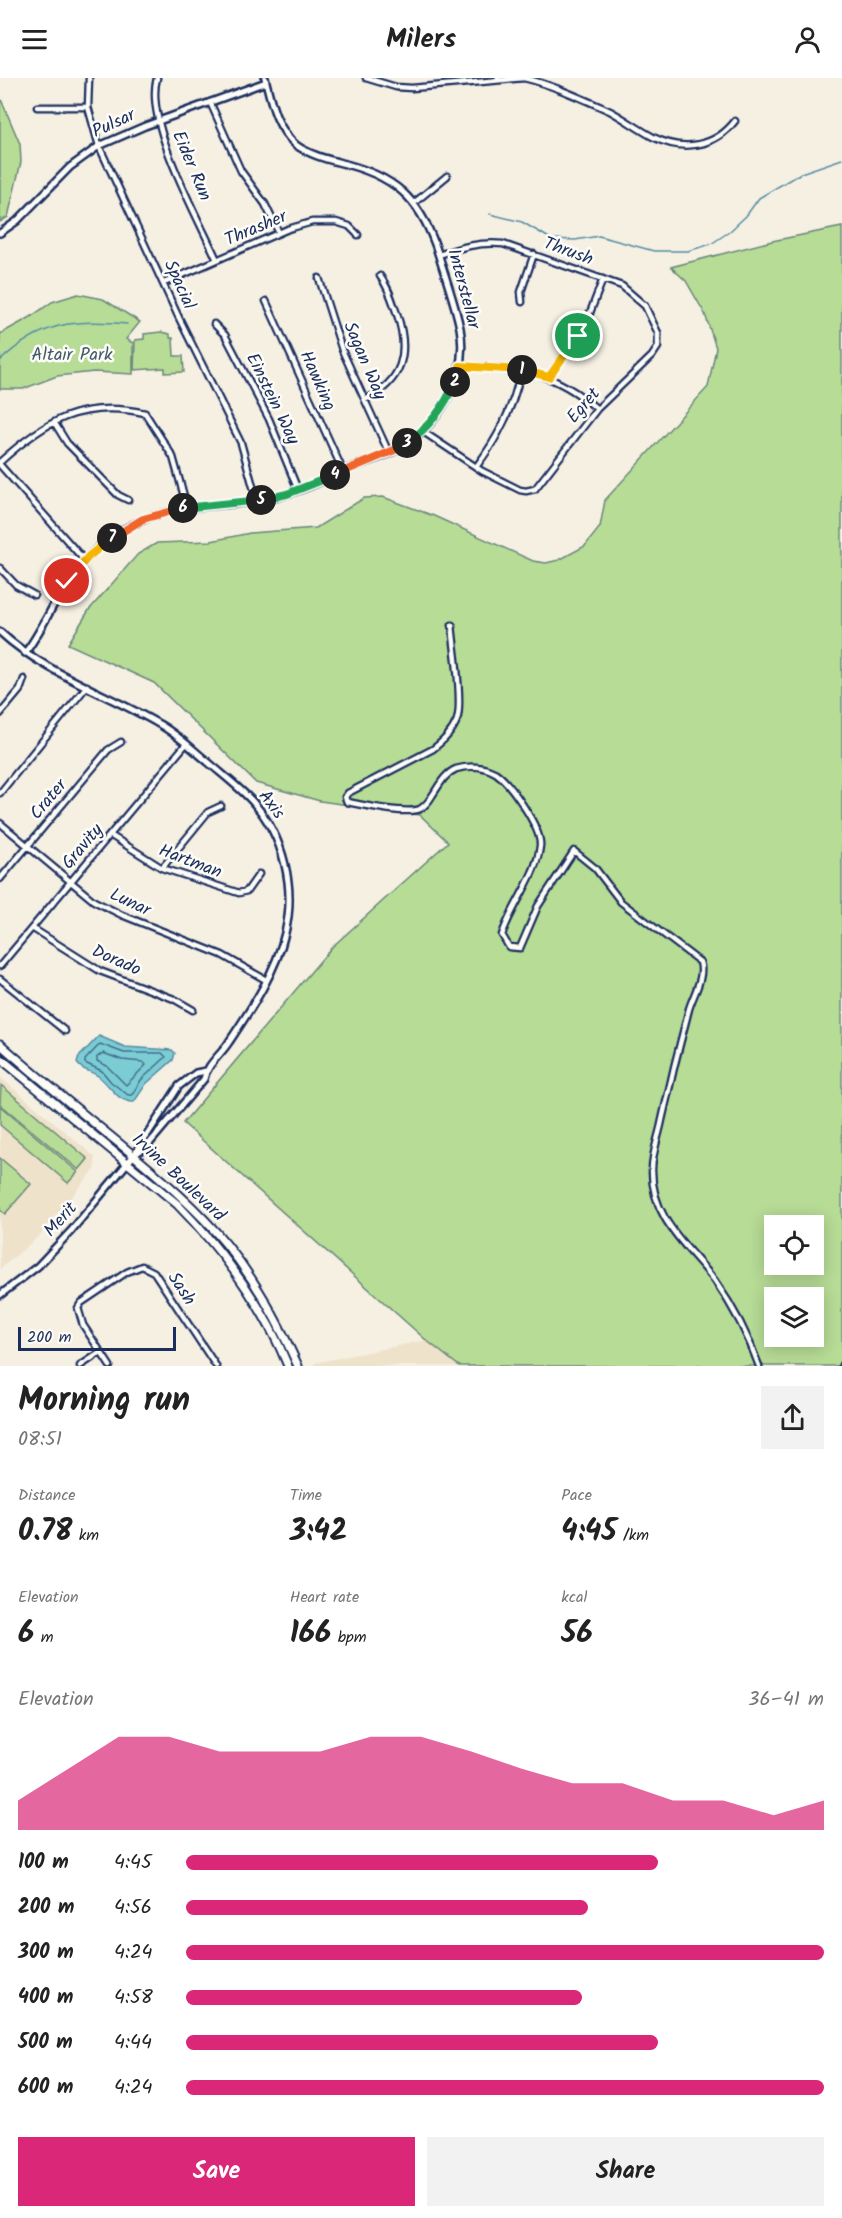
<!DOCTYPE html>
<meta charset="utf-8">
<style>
:root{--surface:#fff;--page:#f2f2f2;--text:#222;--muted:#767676;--accent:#db2777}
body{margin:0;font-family:Kalam,sans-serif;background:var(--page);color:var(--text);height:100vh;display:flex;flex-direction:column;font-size:22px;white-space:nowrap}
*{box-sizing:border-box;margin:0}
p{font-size:20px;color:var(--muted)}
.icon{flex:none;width:33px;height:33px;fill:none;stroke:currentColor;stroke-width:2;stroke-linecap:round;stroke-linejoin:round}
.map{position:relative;height:1288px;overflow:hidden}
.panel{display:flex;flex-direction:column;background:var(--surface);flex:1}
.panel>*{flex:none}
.buttons{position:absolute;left:764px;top:1137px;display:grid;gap:12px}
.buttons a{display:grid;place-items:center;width:60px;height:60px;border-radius:0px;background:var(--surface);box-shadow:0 3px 15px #0003;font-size:30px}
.scale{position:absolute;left:18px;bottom:15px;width:158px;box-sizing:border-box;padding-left:6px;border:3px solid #1b2f5e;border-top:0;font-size:16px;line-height:21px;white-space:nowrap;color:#1b2f5e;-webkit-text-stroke:4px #fdfcf7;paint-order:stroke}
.pin{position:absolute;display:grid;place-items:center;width:51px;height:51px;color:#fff;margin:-26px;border:3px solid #fff;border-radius:50%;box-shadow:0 2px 6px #0007}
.km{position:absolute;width:30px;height:30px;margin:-15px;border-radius:50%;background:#222;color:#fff;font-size:16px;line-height:30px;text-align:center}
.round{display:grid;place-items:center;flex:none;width:63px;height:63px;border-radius:0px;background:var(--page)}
.overview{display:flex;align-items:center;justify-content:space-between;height:102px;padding:0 18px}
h1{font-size:33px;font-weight:800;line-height:45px}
.metrics{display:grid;grid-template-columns:repeat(3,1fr);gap:9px;height:102px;padding:6px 18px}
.metrics div{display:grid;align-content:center}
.metrics b{font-size:30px;font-weight:800}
.metrics small{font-size:16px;font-weight:400}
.metrics p{font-size:16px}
.chart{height:168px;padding:12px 18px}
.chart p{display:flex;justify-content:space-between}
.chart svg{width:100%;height:108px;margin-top:6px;fill:var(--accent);opacity:.7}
.primary-button{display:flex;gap:12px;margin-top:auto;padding:12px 18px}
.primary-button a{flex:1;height:69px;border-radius:0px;background:var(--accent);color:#fff;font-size:24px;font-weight:800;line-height:69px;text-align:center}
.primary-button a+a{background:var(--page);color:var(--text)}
ul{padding:0 18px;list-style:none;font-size:20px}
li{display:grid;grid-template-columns:96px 72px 1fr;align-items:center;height:45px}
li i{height:15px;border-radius:8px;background:var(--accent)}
header{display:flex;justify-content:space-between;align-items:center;height:78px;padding:0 18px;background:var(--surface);font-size:27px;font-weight:800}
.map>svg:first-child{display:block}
.built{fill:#eee2ca}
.green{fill:#b7dc96;stroke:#69867a;stroke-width:1.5;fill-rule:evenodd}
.water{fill:#7bccd4;stroke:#558da5;stroke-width:1.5}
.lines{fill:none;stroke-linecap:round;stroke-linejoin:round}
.shore{stroke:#416e8d;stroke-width:1.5}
.stream{stroke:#558da5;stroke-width:1.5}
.minor-casing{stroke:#1b2f5e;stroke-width:9}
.tertiary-casing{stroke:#1b2f5e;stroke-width:10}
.primary-casing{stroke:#1b2f5e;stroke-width:11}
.minor{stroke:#fdfcf7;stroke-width:4.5}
.tertiary{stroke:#fdfcf7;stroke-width:5}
.primary{stroke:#fdfcf7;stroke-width:7}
.split-1-casing{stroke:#fff;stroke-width:12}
.split-2-casing{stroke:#fff;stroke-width:12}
.split-3-casing{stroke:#fff;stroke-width:12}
.split-4-casing{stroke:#fff;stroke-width:12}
.split-5-casing{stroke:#fff;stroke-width:12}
.split-6-casing{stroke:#fff;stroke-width:12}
.split-7-casing{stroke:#fff;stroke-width:12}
.split-8-casing{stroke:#fff;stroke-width:12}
.split-1{stroke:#f5b400;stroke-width:8}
.split-2{stroke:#f5b400;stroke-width:8}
.split-3{stroke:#22a559;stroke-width:8}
.split-4{stroke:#f0652b;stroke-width:8}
.split-5{stroke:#22a559;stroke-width:8}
.split-6{stroke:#22a559;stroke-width:8}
.split-7{stroke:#f0652b;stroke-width:8}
.split-8{stroke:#f5b400;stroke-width:8}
.labels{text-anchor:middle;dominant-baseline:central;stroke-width:5;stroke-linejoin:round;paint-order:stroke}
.street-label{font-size:18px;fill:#1b2f5e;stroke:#fdfcf7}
.park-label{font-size:18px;fill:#425a6c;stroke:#fdfcf7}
</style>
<header><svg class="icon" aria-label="menu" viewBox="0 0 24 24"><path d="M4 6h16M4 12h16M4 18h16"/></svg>Milers<svg class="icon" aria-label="person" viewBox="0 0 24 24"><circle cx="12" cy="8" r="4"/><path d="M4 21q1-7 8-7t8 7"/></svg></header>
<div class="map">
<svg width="842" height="1288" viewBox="0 0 842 1288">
<rect width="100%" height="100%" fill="#f6f0e3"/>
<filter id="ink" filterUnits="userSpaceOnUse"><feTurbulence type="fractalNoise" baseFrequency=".0167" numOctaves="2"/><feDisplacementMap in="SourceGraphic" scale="12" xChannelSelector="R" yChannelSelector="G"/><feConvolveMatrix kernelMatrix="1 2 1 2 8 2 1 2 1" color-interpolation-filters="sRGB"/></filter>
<g filter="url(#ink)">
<path class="built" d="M0,999l95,80v12l-56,67 -39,33z
M426,1262l33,26h-143l-2,-3z"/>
<path class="green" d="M0,19l20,47 1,18 -13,55 -8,5z
M842,149v1139h-383l-33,-26 -243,-217 149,-176 116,-105 -28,-27 -100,-14 -64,-18 -102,-100 -86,-39 21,-34 49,-56 19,-11 54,-2 39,-8 66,-5 48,-30 19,-1 51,19 99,45 13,2 13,-3 26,-14 15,-19 5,-27 103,-113 8,-39 -11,-34 -19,-33 -15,-14 101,-26zM774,1148h39v38h-39zM774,1220h39v38h-39z
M78,216l25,5 37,23 -14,17 7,4v31l-39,-2 -37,4 -34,13h-23v-55l29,-16 23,-16z
M161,254l9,2v4h3l1,18h9l1,16 -19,1v-5l-31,2 1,-30 9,-1v-5z
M1,1007l87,74 -9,11 -79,-66z
M0,1028l78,66 -10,11 -68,-58z
M0,1080l31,26 -26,30 -5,-4z"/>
<path class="water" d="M99,958l26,11 47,3 3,3 -2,7 -27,24 -12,18c-19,-1 -23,-17 -36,-26 -8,-6 -15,-4 -21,-13l2,-6z"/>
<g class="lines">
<path class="shore" d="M100,966l24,9h38l4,4 -25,23 -9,15h-4l-17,-13 -9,-11 -17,-8v-3z
M103,975l19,7 21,2 3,3 -20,20 -19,-19 -10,-5v-4z"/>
<path class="stream" d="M490,136l32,8 29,17 24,1 24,-4 55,15h34l23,-7 18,-12 17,-16 13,-18 42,-25 41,-14
M0,283c41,-39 74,-42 127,-37"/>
<defs>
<path id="minor" d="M89,0l-1,29 11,39 80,172 62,125 16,58
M157,0c-13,45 41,139 60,182
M366,0l30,9 16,1 112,-10c29,7 59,21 86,33 15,8 28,18 43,26 30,15 62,10 82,-16
M210,24l31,69 24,33 14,29
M37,29h51
M414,125l33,-27
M319,200l23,72 47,103
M164,205l124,-54 24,-7h24l13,4 9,9
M266,223l77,170
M522,224l-1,-10 13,-38
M214,246l11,11 44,84 29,71
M460,288c58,3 91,2 137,43
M549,299l39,-59 15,-39
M365,322c38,-19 45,-47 32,-86 -5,-14 -8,-26 -17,-38
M54,344l13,21 51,52 10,5
M422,353l60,40 38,19 6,1 9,-2 62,-80 55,-53 6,-9v-14l-13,-27 -23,-20 -119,-42c-24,-2 -42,3 -64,11
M0,384c45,-41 82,-63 145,-49l28,44 14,50
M0,387l85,96
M476,389c23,-30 38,-60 45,-97
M0,490l16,17 18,10
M452,547c2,22 11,77 5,95 -5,13 -14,21 -24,29l-85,44 -3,4 2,5c16,3 59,13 73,7 5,-3 9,-8 12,-13 7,-10 12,-22 24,-27 13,-4 28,-3 40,4 14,10 46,56 44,73 -3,29 -29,61 -38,89l7,12 11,1 18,-42 36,-55 21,17 26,34 79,60c5,15 -7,33 -11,47 -10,37 -19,74 -27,111 -3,16 -10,33 -10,49 -1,50 36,77 63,112 19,27 33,54 44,85
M0,636l20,-24 4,-11
M0,715l87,-107
M0,745l94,78 28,14 100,40 44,25
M110,757l52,33 77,25 8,-2 12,-17
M162,790l46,-56 13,-6
M0,801l108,-129 13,-8
M32,850l68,43 74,28 19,11
M0,888l186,-222
M0,901l65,52
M80,1288l21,-14
M110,1288l-27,-41 -5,-17 3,-5 46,-31 15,-6 12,6 62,94
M842,1288v-1"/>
<path id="tertiary" d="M498,0v1
M0,155l17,-12 53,-54 29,-21 46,-20 121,-44
M0,554c43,40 107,62 157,91 19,10 35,26 51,39 15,13 31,25 44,39 32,35 44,87 33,132 -9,39 -34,76 -56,109 -8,13 -22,22 -25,37l-56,66 -14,10
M25,575c15,-20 24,-41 36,-61 16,-28 42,-52 71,-67 44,-23 91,-17 137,-26 29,-6 57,-20 84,-32 14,-5 30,-10 43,-17 43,-22 73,-75 64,-122 -5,-24 -14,-49 -21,-72 -16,-51 -38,-77 -90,-91 -18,-5 -38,-9 -53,-20 -20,-17 -25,-43 -31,-67
M0,1217l38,-29 33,-35 63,-76 45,-69 17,-13 10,-2"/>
<path id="primary" d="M0,966c39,34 79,67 120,100 37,31 75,62 106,100 30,37 53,79 72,122
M0,980l177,146c47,48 86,100 111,162"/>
</defs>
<use href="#minor" class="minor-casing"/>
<use href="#tertiary" class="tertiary-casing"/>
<use href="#primary" class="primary-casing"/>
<use href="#minor" class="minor"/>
<use href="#tertiary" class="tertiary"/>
<use href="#primary" class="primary"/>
</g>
</g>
<g class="lines" filter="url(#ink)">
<defs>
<path id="split-1" d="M522,292l27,7 29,-41"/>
<path id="split-2" d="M455,304l5,-16 62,4"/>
<path id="split-3" d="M407,365c21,-15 38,-37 48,-61"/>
<path id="split-4" d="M335,397l62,-26 10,-6"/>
<path id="split-5" d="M261,422l26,-6 48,-19"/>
<path id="split-6" d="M183,430l78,-8"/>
<path id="split-7" d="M112,460l31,-19 40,-11"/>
<path id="split-8" d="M67,503l22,-25 23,-18"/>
</defs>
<use href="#split-1" class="split-1-casing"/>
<use href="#split-2" class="split-2-casing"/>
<use href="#split-3" class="split-3-casing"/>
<use href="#split-4" class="split-4-casing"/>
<use href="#split-5" class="split-5-casing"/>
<use href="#split-6" class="split-6-casing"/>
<use href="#split-7" class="split-7-casing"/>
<use href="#split-8" class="split-8-casing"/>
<use href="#split-1" class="split-1"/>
<use href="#split-2" class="split-2"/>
<use href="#split-3" class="split-3"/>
<use href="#split-4" class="split-4"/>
<use href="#split-5" class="split-5"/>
<use href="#split-6" class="split-6"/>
<use href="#split-7" class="split-7"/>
<use href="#split-8" class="split-8"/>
</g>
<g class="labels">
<g class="street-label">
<text transform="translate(114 46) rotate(-25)">Pulsar</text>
<text transform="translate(191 88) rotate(67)">Eider Run</text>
<text transform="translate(256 151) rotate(-23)">Thrasher</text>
<text transform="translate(568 174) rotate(20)">Thrush</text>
<text transform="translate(179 207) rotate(66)">Spacial</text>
<text transform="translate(463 211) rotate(75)">Interstellar</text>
<text transform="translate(364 283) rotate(67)">Sagan Way</text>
<text transform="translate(317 303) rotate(66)">Hawking</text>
<text transform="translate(272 321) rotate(64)">Einstein Way</text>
<text transform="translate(584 328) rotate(-49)">Egret</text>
<text transform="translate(49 722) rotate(-50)">Crater</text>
<text transform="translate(271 727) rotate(53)">Axis</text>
<text transform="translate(83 769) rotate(-50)">Gravity</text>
<text transform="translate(190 784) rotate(21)">Hartman</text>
<text transform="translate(130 825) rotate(25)">Lunar</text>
<text transform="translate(116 883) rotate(24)">Dorado</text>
<text transform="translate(178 1100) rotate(43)">Irvine Boulevard</text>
<text transform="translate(61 1142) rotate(-48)">Merit</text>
<text transform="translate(181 1211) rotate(57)">Sash</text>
</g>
<g class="park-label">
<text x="72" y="277">Altair Park</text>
</g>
</g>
</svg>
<div class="buttons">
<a><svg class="icon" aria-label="locate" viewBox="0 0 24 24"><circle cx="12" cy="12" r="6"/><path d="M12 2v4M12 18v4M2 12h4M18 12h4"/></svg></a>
<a><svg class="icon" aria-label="layers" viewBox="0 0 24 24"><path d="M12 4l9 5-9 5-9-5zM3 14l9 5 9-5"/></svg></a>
</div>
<div class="scale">200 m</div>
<div class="pin" style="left:578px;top:258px;background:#1e9e55"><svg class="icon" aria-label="arrive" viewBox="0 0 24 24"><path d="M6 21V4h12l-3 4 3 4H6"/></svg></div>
<div class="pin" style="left:67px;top:503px;background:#d93025"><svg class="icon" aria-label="check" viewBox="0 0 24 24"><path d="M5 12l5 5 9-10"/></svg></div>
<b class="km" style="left:522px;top:292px">1</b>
<b class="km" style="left:455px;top:304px">2</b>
<b class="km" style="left:407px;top:365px">3</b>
<b class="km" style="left:335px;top:397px">4</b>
<b class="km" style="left:261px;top:422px">5</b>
<b class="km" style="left:183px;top:430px">6</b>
<b class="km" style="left:112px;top:460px">7</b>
</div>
<section class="panel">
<div class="overview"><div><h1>Morning run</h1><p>08:51</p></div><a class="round"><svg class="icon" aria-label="share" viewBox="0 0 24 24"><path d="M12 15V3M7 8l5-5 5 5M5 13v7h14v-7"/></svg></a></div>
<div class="metrics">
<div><p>Distance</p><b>0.78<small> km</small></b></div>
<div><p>Time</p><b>3:42</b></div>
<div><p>Pace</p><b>4:45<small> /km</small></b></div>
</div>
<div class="metrics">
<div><p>Elevation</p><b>6<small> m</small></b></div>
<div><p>Heart rate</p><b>166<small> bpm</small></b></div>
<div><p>kcal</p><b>56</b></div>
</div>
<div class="chart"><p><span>Elevation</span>36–41 m</p>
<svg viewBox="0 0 160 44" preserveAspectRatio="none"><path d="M0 44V32L10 19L20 6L30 6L40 12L50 12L60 12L70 6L80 6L90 12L100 19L110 25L120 25L130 32L140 32L150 38L160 32V44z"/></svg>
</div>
<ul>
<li><b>100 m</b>4:45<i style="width:74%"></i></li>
<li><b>200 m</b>4:56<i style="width:63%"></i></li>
<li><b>300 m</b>4:24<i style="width:100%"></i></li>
<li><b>400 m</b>4:58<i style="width:62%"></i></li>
<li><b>500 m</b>4:44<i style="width:74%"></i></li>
<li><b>600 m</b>4:24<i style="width:100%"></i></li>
</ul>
<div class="primary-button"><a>Save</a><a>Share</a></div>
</section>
